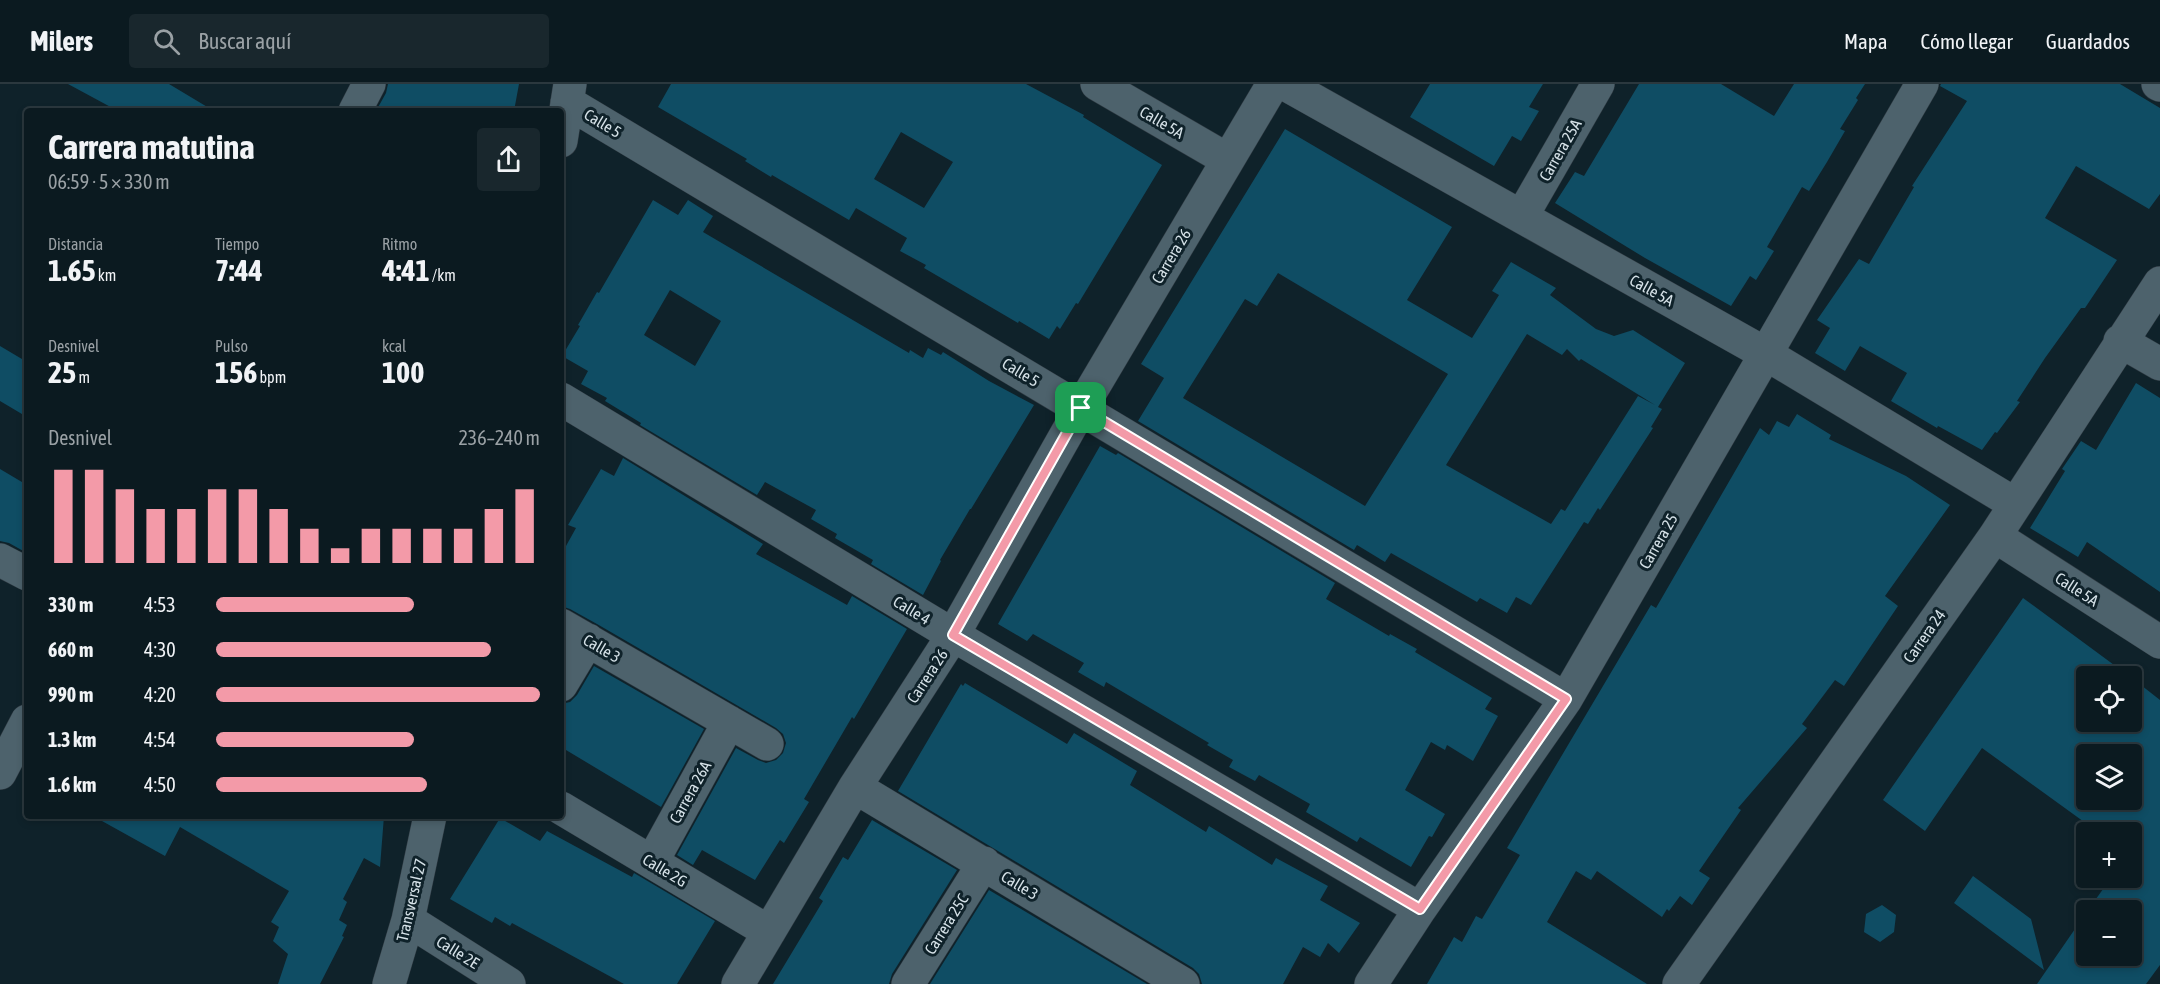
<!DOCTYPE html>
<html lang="es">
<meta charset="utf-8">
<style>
:root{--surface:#0b1a20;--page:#19272d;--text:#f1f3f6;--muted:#9aa1a5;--line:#2b383e;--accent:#f39aa8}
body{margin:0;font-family:"Asap Condensed",sans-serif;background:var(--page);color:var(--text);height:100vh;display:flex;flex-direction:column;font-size:22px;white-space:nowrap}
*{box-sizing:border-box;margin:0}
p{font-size:20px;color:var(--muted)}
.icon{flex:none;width:33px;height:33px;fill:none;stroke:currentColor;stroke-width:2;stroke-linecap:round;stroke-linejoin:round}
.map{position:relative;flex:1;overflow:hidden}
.sheet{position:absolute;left:24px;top:24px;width:540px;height:711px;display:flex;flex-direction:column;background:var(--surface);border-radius:6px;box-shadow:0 3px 9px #0003,0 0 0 2px var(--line)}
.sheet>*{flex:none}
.tools{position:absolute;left:2076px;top:582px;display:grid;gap:12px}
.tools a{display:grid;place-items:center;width:66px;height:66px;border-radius:6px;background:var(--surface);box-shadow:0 3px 9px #0003,0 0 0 2px var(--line);font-size:30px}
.pin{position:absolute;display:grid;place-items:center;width:51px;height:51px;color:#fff;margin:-26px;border-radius:12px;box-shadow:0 3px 9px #0006}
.round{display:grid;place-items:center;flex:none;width:63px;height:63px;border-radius:6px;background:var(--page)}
.headline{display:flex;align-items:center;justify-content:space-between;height:102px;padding:0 24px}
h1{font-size:33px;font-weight:700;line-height:45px}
.stats{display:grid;grid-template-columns:repeat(3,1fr);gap:9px;height:102px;padding:6px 24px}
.stats div{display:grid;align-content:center}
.stats b{font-size:30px;font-weight:700}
.stats small{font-size:16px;font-weight:400}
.stats p{font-size:16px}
.chart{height:168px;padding:12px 24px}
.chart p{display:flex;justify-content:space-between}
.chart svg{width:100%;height:108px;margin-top:6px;stroke:var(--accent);stroke-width:6}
ul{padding:0 24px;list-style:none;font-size:20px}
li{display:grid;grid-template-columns:96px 72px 1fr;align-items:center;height:45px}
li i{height:15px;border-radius:8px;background:var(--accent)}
header{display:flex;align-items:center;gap:36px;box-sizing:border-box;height:84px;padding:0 30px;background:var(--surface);border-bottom:2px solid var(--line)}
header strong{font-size:28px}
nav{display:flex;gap:33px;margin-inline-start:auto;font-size:21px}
.search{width:420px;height:54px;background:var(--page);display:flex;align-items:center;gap:15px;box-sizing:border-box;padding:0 21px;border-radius:6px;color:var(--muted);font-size:22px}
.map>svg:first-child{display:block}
.building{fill:#0f4d64;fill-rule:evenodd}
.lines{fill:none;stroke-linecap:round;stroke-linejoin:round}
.street-casing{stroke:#2f3a42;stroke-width:34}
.street{stroke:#4d626c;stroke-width:33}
.route-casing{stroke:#fff;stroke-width:12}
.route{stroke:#f39aa8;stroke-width:8}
.labels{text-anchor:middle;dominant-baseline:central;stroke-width:6;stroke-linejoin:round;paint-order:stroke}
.street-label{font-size:16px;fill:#d6e2e8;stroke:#0f222a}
</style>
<header>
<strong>Milers</strong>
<div class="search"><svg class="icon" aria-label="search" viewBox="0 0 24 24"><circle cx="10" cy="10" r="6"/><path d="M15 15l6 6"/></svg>Buscar aquí</div>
<nav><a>Mapa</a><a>Cómo llegar</a><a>Guardados</a></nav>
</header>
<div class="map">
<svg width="2160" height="900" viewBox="0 0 2160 900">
<rect width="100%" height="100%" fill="#0f222a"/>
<path class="building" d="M68,0h101l45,27h-96z
M388,0h131l-5,27h-138l10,-18z
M671,0h355l58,31 -1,2 79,48 -84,139 -2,-1 -16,26 -3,-3 -8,13 -30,-18 -1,2 -94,-55 2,-3 -26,-14 7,-13 -51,-30 -7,12 -77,-45 -1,2 -26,-16 2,-2 -89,-52zM901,48l52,30 -29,46 -50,-29z
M1430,0h113l-14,23 10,4 -18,30 -9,-5 -18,30 -84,-49z
M1639,0h82l53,32 20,-32h71l-9,14 2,2 -18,29 5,2 -18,31 -18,29 -7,-4 -35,60 7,4 -18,29 -6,-4 -19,30 -86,-48 -90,-55 20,-31 9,4z
M1941,0h179l40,24v86l-11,15 -73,-43 -31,52 72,42 -32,48h-4l-36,50 -28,43 3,1 -23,31 -2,-1 -13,18 -44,-24 -1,2 -46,-27 16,-28 -47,-27 -15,25 -30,-18 15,-25 -13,-8 42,-61 10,5 45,-77 -2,-1 55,-85 -27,-15z
M1285,45l167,98 -45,73 65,38 27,-43 -7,-4 19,-29 45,26 -6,7 46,34 18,7 19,-6 52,33 -27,44 4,2 -11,18 2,1 -53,82 -2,-2 -10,16 -4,-2 -53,83 -15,-8 -9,16 -27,-15 -3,4 -86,-49 -6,9 -28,-17 -3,5 -216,-129 26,-43 -23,-14zM1278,189l170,101 -83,132 -182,-108 62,-99 12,7zM1527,250l35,21 5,-6 12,12 2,-2 74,46 -17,-9 -73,115 -4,-2 -10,15 -105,-59z
M653,116l25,15 10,-15 25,16 -10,16 206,121 1,-3 13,8 5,-10 13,7 2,-3 46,29 45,24 -63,104h-1l-30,51 1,1 -18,34 -52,-31 2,-4 -38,-22 2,-4 -26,-15 5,-9 -51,-28 -8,13 -117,-70 1,-2 -36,-22 2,-3 -26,-14 7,-13 -26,-15 18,-30 -2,-1 19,-33 2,1zM670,206l51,31 -26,45 -51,-31z
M0,262l27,16v55l-27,-16z
M2136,299l24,15v194l-73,-50 -9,15 -48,-29 35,-57 -3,-2 19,-28 15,9z
M1797,330l34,21 -2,4 77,37 44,29 -65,91 13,10 -54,80 -9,-6 -33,44 5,4 -69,80 3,2 -42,61 11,7 -18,27 -12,-9 -11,15 -2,-2 -5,8 -65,-46 -6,9 -15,-9 -29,51 100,62h-220l27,-47 8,5 14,-26 6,3 38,-64 -13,-7 144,-243 5,3 104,-180 9,7 8,-14 12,6z
M1100,362l16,9 2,-2 217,130 -9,16 63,37 1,-2 27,15 -2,3 77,46 -7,11 13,7 -25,45 -26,-16 -2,5 -14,-8 -26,48 40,24 -13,23 -3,-1 -18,31 -51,-30 -3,5 -51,-30 4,-8 -51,-29 -4,6 -26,-14 4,-7 -26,-15 2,-2 -103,-61 -2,5 -26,-15 6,-9 -51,-29 -6,7 -29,-17z
M623,374l140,86 -7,10 91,51 5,-9 55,33 -53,90 -2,-2 -48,82 5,3 -25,41 -4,-3 -25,40 -53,-30 -9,15 -16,-10 59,-107 22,12 8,3 10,-3 7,-7 3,-10 -3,-9 -7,-6 -179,-104 -27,-15 -9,-3v-51l15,-27 -8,-3 33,-56 13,7z
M0,385l27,16v68l-18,-10 -9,-2z
M2023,514l106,78h-43v46h46v-44l28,22v265l-14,19h-109l49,-71v43h46v-46h-44l23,-32h21v-31l10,-15h-44l-116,-84 -57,83 -42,-31zM2086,670h46v46h-46z
M594,582l110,63 -43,78 -100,-60v-43l9,-2 7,-7z
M965,599l102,61 7,-11 63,38 -7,14 76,47 3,-6 63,39 4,-7 52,28 -8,14 40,23 -21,30 -11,-10 -8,14 -17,-10 -20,37h-81l-3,-10 -6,-6 -295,-177 63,-107 2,2z
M93,732h291l-4,51 -16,-9 -21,41 4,3 -8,18 8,5 -5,11 2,1 -24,47h-42l10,-30 -15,-13 6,-14 -8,-5 18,-31 -109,-64 -15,29z
M500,734l40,23 7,-10 85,46 2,-4 81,48 -38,63h-53l-112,-61 -2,3 -15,-9 -3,6 -42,-24z
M872,736l85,50 -65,104 -3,10h-116l50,-83 -4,-3 24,-41 5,3z
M1973,792l58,43 13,51 -90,-67z
M989,806l158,94h-217z
M1882,821l14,10 -2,17 -14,10 -16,-10 2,-18z"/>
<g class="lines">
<defs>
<path id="street" d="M1097,0l131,76
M1285,0l481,270 249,150
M2158,0l2,1
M567,18l999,597
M355,27l14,-27
M561,57l9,-57
M1522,132l76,-132
M2120,257l40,23
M561,315l392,236 467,274
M1995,452l165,106
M0,476l27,14
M561,541l206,119
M561,601l27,-45
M0,689l27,-52
M855,703l328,197
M561,724l208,124
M652,778l77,-140
M408,836l101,64
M389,900l19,-64 22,-104
M738,900l117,-197 98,-152 128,-227 192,-324
M908,900l76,-121
M1371,900l49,-75 146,-210 356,-615
M1679,900l316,-448 165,-253"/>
</defs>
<use href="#street" class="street-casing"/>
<use href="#street" class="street"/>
</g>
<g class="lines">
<defs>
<path id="route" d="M1081,324l485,291 -146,210 -467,-274z"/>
</defs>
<use href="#route" class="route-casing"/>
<use href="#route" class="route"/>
</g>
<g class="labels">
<g class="street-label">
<text transform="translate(1162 38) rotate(30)">Calle 5A</text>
<text transform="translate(603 39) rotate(31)">Calle 5</text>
<text transform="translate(1560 66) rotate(-60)">Carrera 25A</text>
<text transform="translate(1171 172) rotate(-59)">Carrera 26</text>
<text transform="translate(1652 206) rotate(29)">Calle 5A</text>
<text transform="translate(1021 288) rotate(31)">Calle 5</text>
<text transform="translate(1658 457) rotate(-60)">Carrera 25</text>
<text transform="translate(2077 505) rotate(33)">Calle 5A</text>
<text transform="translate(912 526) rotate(31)">Calle 4</text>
<text transform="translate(1924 552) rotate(-55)">Carrera 24</text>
<text transform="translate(602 564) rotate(30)">Calle 3</text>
<text transform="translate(927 592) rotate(-57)">Carrera 26</text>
<text transform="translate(690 708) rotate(-61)">Carrera 26A</text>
<text transform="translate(665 786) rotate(31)">Calle 2G</text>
<text transform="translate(1020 801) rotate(31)">Calle 3</text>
<text transform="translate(411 816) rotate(-77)">Transversal 27</text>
<text transform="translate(946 840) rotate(-58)">Carrera 25C</text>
<text transform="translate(458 868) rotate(32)">Calle 2E</text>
</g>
</g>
</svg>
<div class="tools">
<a><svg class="icon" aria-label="locate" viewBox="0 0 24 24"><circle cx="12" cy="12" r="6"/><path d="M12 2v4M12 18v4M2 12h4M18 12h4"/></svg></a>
<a><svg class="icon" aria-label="layers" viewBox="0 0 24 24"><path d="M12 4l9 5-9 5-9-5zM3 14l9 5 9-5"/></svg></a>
<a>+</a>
<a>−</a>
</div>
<div class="pin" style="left:1081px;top:324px;background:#1e9e55"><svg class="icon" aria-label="arrive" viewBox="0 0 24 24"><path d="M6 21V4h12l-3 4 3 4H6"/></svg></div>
<section class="sheet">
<div class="headline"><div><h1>Carrera matutina</h1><p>06:59 · 5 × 330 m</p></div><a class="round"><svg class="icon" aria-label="share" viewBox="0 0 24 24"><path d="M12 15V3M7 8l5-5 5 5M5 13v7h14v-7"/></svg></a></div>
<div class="stats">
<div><p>Distancia</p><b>1.65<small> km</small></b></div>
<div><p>Tiempo</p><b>7:44</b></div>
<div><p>Ritmo</p><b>4:41<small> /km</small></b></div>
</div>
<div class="stats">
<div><p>Desnivel</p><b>25<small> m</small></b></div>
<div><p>Pulso</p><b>156<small> bpm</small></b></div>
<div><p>kcal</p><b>100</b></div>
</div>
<div class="chart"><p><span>Desnivel</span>236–240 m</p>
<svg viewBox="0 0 160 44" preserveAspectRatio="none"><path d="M5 44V6M15 44V6M25 44V14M35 44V22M45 44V22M55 44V14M65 44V14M75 44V22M85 44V30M95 44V38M105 44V30M115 44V30M125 44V30M135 44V30M145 44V22M155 44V14"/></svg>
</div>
<ul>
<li><b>330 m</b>4:53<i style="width:61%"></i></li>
<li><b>660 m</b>4:30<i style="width:85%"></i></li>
<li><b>990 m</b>4:20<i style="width:100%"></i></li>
<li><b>1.3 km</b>4:54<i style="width:61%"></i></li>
<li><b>1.6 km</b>4:50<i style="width:65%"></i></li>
</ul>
</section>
</div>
